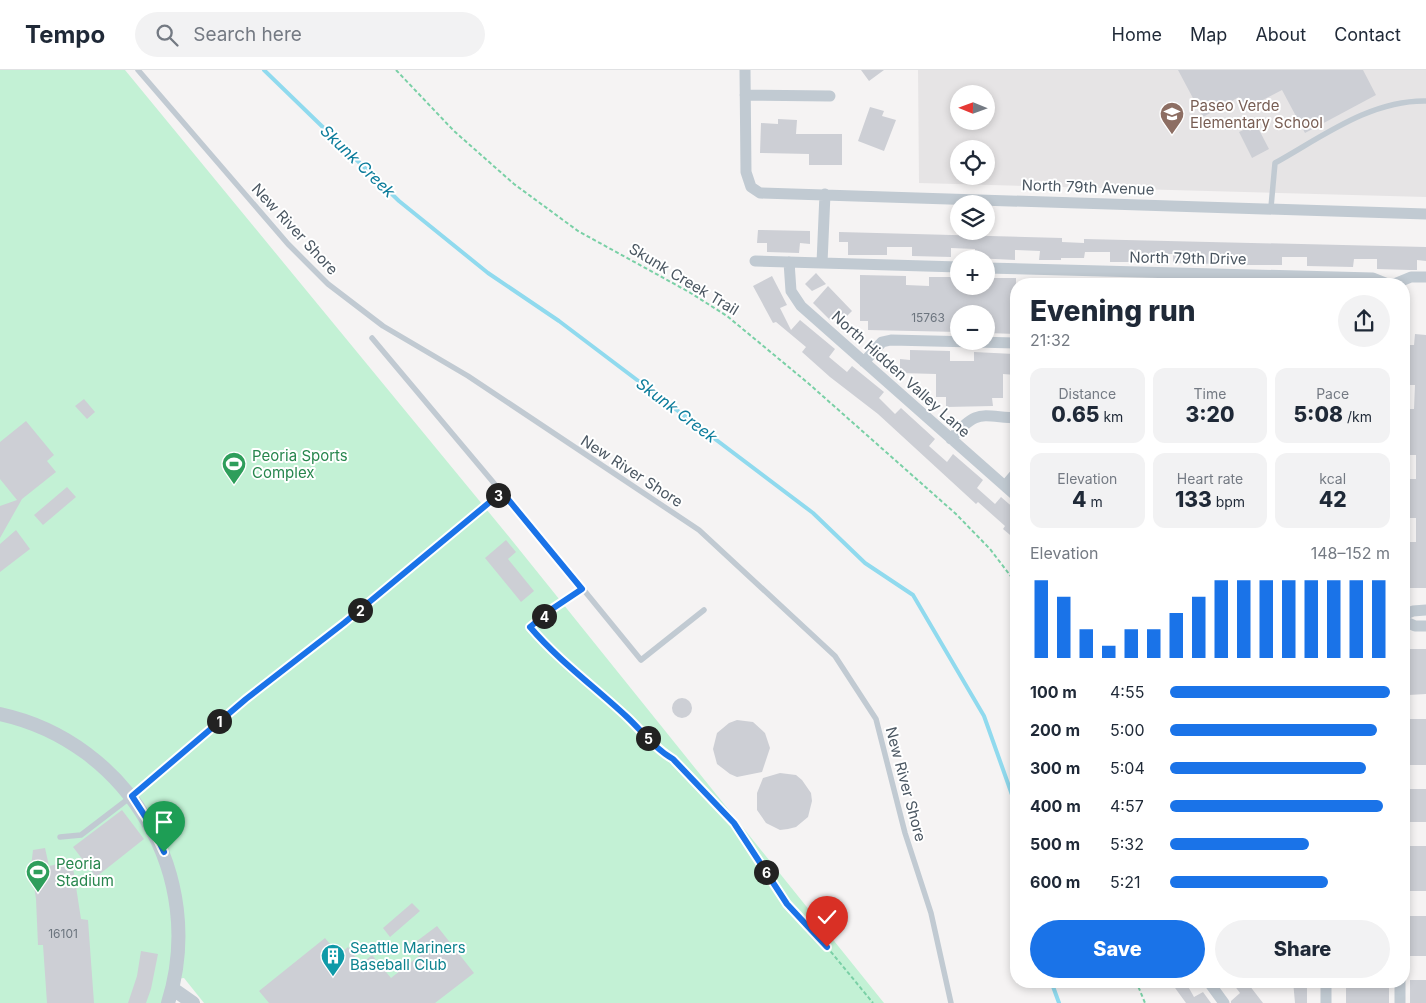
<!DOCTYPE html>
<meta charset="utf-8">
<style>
:root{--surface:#fff;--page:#f2f2f3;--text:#1f2937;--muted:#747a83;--line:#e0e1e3;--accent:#1a73e8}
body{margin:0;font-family:Inter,sans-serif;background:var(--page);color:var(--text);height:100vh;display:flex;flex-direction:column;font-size:19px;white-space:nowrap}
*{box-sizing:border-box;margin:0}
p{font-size:16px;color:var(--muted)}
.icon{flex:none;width:28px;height:28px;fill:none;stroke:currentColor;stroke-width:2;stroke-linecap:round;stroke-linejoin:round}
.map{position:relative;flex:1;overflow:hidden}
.details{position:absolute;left:1010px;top:208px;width:400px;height:710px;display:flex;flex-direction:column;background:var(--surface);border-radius:20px;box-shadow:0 2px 8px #0003}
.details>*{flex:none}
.needle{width:32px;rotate:271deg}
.buttons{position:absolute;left:950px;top:15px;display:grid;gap:10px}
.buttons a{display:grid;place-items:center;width:45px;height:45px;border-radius:50%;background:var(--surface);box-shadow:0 2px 8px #0003;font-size:25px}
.pin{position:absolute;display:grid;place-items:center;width:42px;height:42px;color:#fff;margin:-51px -21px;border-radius:50% 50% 50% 0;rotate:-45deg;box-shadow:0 0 5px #0007}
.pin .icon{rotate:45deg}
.km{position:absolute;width:25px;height:25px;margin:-12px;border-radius:50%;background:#222;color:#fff;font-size:14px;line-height:25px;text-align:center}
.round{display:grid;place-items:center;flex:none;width:52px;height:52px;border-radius:26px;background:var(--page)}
.head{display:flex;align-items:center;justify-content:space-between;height:85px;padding:0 20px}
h1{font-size:28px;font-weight:800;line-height:38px}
.figures{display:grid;grid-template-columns:repeat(3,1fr);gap:8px;height:85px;padding:5px 20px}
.figures div{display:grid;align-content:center;border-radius:12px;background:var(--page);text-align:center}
.figures b{font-size:21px;font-weight:800}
.figures small{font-size:14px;font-weight:400}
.figures p{font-size:14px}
.chart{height:140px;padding:10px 20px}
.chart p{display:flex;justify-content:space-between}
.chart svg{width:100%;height:90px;margin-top:5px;stroke:var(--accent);stroke-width:6}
.cta{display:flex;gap:10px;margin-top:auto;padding:10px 20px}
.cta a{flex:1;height:58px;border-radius:30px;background:var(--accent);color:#fff;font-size:20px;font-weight:800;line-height:58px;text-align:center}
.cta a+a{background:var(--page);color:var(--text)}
ul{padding:0 20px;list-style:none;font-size:16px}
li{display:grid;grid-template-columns:80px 60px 1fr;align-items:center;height:38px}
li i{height:12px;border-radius:6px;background:var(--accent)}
header{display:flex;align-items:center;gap:30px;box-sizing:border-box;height:70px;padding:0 25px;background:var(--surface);border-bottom:1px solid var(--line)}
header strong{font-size:24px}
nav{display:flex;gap:28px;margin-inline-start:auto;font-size:18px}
.search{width:350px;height:45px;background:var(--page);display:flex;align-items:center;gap:12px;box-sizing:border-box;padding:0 18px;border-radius:28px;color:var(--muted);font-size:19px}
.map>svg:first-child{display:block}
.education{fill:#e6e4e5;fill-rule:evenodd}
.green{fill:#c3f1d5}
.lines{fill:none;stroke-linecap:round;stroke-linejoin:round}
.stream{stroke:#90daee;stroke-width:4}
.building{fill:#cdcfd5}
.path{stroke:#7ad0a6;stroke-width:2;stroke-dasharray:4 2.5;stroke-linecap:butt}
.service{stroke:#c1cad2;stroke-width:5.5}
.minor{stroke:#c1cad2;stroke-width:11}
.tertiary{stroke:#c1cad2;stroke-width:14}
.route-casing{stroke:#fff;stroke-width:10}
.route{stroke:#1a73e8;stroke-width:6}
.labels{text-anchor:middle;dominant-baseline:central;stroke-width:4;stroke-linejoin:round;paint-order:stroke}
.number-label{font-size:12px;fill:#6b747e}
.education-label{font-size:15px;fill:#785e54;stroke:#fff;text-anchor:start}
.street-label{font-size:15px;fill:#4a5661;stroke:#fff}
.leisure-label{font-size:15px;fill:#27864d;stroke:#fff;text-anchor:start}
.culture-label{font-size:15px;fill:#0d838f;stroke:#fff;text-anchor:start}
.water-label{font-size:16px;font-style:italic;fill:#0c7c9b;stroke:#fff}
</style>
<header>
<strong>Tempo</strong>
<div class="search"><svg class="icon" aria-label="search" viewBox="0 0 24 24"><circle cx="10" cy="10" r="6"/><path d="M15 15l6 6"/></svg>Search here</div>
<nav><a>Home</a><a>Map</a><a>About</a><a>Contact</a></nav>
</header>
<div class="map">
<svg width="1426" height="933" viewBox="0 0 1426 933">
<rect width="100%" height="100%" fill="#f5f3f3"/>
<path class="education" d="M918,0h508v127l-507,-14zM959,24h27v27h-27zM959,79h27v27h-27z"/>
<path class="green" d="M0,0h125l385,468 374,465h-680l-20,-25 -16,2 -6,23h-162z"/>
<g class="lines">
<path class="stream" d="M264,0l135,131 89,72 71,48 254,192 52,50 48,32 71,121 32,90
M1051,911l8,22"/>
</g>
<path class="building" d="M861,0h23l-15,11z
M1178,0h185l13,25 -71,38 -23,-43 -37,19 -6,-12 -36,20z
M870,37l14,4 -2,5 14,4 -12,31 -26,-10z
M778,49l19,1 -1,14h46v31h-33v-11l-49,-1 1,-30 17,1z
M1256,54l13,25 -17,9 -13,-26z
M758,160l52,1v13l-10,-1 -1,10 -32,-1v-9h-10z
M839,162l223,6v4l22,1v-4l342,8v14l-9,-1v10h-7l-33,-1v-10h-23l-1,8 -46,-1v-9h-25v8h-39v-9l-24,-1v9l-46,-1v-9h-23v8h-40v-10h-25l-1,6h-23v2h-22l1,-9 -25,-1v10l-40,-2v-9l-24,-1v9l-39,-1v-9h-25v8h-39v-13h-9z
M816,203l10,11 -14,7 -7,-7z
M860,205l46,1v9l23,1v-9h30v9h28v-8h29v56l-29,-1 -1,-19h-27v18l-91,-2v-9h-8z
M772,206l15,29 -7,3 11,22 9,-10 35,29 -6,8 18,15 5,-6 32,26 -5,6 16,16 6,-6 34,31 -6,7 18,16 6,-8 30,26 -6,8 18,16 6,-7 15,13v30l-13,-11 2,-3 -27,-24 -2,2 -98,-90 -48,-37 -28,-25 4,-5 -30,-25 -3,1 -20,-37z
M828,216l24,25 -8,8 -6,-7 -8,8 -17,-17z
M1415,264l11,1v253h-19l1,-46h8v-24h-9v-39h9v-24h-10l1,-46h7l1,-24h-10l1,-40h8z
M910,280l40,1v10h24v-9l40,2 2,21 -13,-1v24h-11l1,8 -47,1v-10h-10v-23l-36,-1v-14l10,1z
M84,329l11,13 -8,7 -12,-13z
M26,351l28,34 -7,6 9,11 -34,27 -22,39v-32l17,-6 -17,-21v-37z
M67,417l9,10 -33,28 -9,-10z
M16,460l14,19 -30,23v-28z
M506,470l10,12 -8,7 26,32 -13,11 -36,-44z
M1408,579h18v45l-17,1z
M672 638a10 10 0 1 1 20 0a10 10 0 1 1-20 0Z
M1409,649h17v46h-17z
M737,650l16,2 12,11 5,15 -8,24 -25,5 -7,-3 -13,-10 -4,-15 4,-16 12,-10z
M780,703l16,2 6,5 9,13 1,8 -4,16 -12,10 -8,2 -8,1 -14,-7 -9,-13v-17l6,-15z
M1410,719h16v33h-17z
M122,740l22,29 -48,38 -23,-30z
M1409,776h17v45h-16z
M45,778l4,18 23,-5 9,58 7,1 6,83h-47l-4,-58h-5l-2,-46 -5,-32 2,-17z
M412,833l8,8 -30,26 -7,-9z
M1410,846h16v40h-17z
M437,856l37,47 -39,30h-166l-10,-12 66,-53 14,17 9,-8 13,17 11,-9 19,23 34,-27 -8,-10z
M141,881l17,3 -7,35 -5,14h-18l9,-27z
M1410,910h16v23h-16z
M1170,911h15l9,16 9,-5 8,11h-25z
M1239,911h7l17,22h-32v-2l9,-8 -6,-8z
M1293,911h14v22h-12z
M1346,911h43v22h-43z"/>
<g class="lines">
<path class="path" d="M396,0l58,61 60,53 64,47 111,61 38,24 81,67 148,131 34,35 26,34
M536,564l127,119 10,6 61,64 53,81 40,43 46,56
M1136,911l9,22"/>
<path class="service" d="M138,0l150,174 40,40 55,42 85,50 231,154 136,126 41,63 29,114 26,80 20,90
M1271,137l4,-44c47,-26 95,-63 151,-62
M372,268l211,251 -31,20 -22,18
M583,519l58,71 63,-50
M60,767l21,-2 51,-39 114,-97 98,-76 158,-131"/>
<path class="minor" d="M745,0l1,102 5,15 9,6 666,21
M745,25l85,1
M755,191l204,6
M789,192l2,29 10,15 215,190
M822,193l3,-69
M986,198l387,10 15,6
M1394,214l17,-7h15
M864,292l18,-20 9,-2 125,3
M951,369c26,-30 28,-23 65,-21
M1005,416l11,-13
M1404,545l9,-4 13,-1
M1404,551l11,5h11
M1208,911l16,22
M1326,911v22
M1400,911v22"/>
<path class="tertiary" d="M0,644c129,28 208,163 168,289
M173,919l20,14"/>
</g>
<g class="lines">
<defs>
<path id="route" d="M164,782l-12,-25 -20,-31 114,-97 98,-76 158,-131 80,97 -30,20 -22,18c29,34 65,60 97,90 15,14 28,32 46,42l61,64 53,81 40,43"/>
</defs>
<use href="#route" class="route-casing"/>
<use href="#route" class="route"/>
</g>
<defs>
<symbol id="school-pin" viewBox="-11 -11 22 30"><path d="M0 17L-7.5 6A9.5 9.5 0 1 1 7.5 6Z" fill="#8d6e63" stroke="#fff"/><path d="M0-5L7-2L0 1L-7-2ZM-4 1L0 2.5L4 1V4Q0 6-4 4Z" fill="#fff"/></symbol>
<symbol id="stadium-pin" viewBox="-11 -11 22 30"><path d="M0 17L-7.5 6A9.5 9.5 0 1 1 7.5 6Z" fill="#2e9e5b" stroke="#fff"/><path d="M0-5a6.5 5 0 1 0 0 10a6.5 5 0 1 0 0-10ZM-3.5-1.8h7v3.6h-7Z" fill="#fff"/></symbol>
<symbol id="building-pin" viewBox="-11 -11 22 30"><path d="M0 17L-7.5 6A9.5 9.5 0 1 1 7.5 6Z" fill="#0f9aa8" stroke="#fff"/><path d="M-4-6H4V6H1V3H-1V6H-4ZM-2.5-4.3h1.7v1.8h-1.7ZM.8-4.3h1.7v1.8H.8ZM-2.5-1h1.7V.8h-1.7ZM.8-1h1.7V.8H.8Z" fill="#fff"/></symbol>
</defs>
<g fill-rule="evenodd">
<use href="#school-pin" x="1158" y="30" width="28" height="38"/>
<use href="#stadium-pin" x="220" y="380" width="28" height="38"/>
<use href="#stadium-pin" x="24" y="788" width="28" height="38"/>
<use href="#building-pin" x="319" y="872" width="28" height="38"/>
</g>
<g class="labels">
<g class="number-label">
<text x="928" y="247">15763</text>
<text x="63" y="863">16101</text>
</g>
<g class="education-label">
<text x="1190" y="35">Paseo Verde<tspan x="1190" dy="17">Elementary School</tspan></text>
</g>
<g class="street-label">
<text transform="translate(1088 117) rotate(2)">North 79th Avenue</text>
<text transform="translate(295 159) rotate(47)">New River Shore</text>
<text transform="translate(1188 188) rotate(1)">North 79th Drive</text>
<text transform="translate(684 209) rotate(31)">Skunk Creek Trail</text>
<text transform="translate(901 304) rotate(42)">North Hidden Valley Lane</text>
<text transform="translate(632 401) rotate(33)">New River Shore</text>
<text transform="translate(906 714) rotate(75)">New River Shore</text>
</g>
<g class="leisure-label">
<text x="252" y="385">Peoria Sports<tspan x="252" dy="17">Complex</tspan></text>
<text x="56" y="793">Peoria<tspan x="56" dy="17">Stadium</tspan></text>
</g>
<g class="culture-label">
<text x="350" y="877">Seattle Mariners<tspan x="350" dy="17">Baseball Club</tspan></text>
</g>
<g class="water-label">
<text transform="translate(358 91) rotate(44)">Skunk Creek</text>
<text transform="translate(677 340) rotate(37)">Skunk Creek</text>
</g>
</g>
</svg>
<div class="buttons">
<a><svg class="needle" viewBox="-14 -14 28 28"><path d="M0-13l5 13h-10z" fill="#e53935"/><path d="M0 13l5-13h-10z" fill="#747a83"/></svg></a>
<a><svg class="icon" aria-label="locate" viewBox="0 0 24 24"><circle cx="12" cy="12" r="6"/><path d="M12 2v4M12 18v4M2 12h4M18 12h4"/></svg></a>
<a><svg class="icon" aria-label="layers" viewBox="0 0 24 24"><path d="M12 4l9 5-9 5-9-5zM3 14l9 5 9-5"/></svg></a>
<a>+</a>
<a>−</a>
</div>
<div class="pin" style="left:164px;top:782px;background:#1e9e55"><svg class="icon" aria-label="arrive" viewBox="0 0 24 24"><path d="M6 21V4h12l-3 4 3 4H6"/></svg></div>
<div class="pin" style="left:827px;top:877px;background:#d93025"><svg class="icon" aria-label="check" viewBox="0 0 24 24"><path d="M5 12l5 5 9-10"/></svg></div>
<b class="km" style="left:219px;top:651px">1</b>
<b class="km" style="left:360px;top:540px">2</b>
<b class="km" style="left:498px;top:425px">3</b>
<b class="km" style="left:544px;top:546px">4</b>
<b class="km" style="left:648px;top:668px">5</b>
<b class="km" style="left:766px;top:802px">6</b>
<section class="details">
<div class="head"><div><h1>Evening run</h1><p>21:32</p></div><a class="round"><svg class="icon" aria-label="share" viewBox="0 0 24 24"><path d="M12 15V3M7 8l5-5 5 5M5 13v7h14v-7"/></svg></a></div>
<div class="figures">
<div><p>Distance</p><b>0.65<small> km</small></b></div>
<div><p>Time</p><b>3:20</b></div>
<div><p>Pace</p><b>5:08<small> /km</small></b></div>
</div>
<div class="figures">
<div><p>Elevation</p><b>4<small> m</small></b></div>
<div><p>Heart rate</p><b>133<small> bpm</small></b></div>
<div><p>kcal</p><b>42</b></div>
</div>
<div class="chart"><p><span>Elevation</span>148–152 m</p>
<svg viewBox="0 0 160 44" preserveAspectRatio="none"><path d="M5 44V6M15 44V14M25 44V30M35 44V38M45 44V30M55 44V30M65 44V22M75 44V14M85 44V6M95 44V6M105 44V6M115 44V6M125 44V6M135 44V6M145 44V6M155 44V6"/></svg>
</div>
<ul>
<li><b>100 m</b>4:55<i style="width:100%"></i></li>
<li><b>200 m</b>5:00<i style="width:94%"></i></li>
<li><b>300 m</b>5:04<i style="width:89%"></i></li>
<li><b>400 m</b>4:57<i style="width:97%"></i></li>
<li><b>500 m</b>5:32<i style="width:63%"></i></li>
<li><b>600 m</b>5:21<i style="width:72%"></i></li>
</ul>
<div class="cta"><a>Save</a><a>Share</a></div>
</section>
</div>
